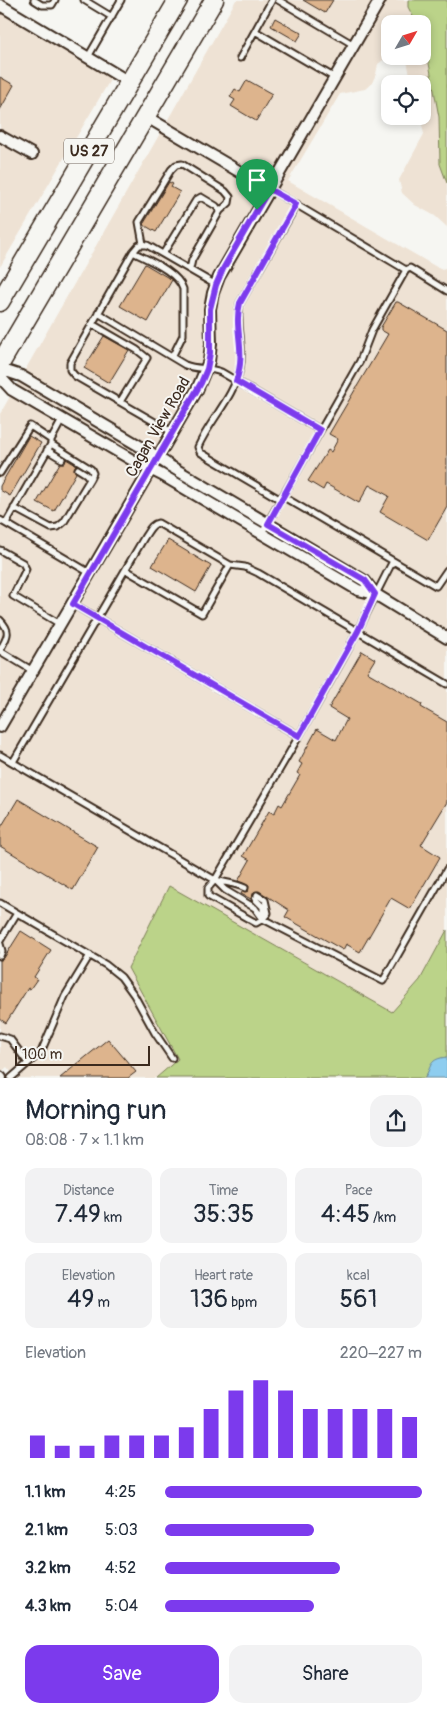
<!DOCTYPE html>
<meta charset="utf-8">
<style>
:root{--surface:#fff;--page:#f2f2f3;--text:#1f2937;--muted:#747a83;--accent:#7c3aed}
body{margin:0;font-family:Pangolin,sans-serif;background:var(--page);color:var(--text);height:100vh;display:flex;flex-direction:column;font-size:19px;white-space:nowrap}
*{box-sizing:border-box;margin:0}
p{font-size:16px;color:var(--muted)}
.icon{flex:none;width:28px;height:28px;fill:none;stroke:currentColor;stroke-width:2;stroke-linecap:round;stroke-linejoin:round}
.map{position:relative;height:1078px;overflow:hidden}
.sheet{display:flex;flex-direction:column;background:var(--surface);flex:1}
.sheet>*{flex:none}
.needle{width:32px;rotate:51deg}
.controls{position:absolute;left:381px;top:15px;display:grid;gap:10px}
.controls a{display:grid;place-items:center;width:50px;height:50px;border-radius:10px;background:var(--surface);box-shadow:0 2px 8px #0003;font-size:25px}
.scale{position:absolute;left:15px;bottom:12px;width:135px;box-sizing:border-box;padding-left:5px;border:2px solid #3b2a1e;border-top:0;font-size:14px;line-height:18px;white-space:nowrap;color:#3b2a1e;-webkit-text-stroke:4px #f6f6f2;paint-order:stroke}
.pin{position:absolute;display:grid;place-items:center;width:42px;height:42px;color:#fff;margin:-51px -21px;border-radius:50% 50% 50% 0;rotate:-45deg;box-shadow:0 0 5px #0007}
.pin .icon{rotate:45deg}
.round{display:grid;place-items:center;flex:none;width:52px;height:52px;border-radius:15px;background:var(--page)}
.head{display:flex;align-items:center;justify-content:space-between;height:85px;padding:0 25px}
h1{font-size:28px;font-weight:600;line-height:38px}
.metrics{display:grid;grid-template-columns:repeat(3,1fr);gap:8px;height:85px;padding:5px 25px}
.metrics div{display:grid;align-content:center;border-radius:12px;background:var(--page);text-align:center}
.metrics b{font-size:25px;font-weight:600}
.metrics small{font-size:14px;font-weight:400}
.metrics p{font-size:14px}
.chart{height:140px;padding:10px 25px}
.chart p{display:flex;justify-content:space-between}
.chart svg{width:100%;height:90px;margin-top:5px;stroke:var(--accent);stroke-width:6}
.action{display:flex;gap:10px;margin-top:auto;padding:10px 25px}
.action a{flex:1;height:58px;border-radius:15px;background:var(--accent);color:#fff;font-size:20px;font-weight:600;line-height:58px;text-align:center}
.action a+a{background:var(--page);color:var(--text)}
ul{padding:0 25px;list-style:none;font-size:16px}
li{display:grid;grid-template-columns:80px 60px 1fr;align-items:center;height:38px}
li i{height:12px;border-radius:6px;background:var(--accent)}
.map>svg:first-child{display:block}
.built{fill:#eee2d4}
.green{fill:#bbd389;stroke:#7b7e54}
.water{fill:#8ecdef;stroke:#6d8c9b}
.building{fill:#ddb48d;stroke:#3b2a1e}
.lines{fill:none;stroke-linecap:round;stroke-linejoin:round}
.service-casing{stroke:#3b2a1e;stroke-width:9}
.minor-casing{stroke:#3b2a1e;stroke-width:14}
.trunk-casing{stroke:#3b2a1e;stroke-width:21}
.service{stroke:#f6f6f2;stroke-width:5}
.minor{stroke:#f6f6f2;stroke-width:10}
.trunk{stroke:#f6f6f2;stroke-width:18}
.route-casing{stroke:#fff;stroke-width:10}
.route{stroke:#7c3aed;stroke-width:6}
.labels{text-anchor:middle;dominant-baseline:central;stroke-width:4;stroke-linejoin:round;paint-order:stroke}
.shield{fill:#f6f6f2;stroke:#73675e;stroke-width:1}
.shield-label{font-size:15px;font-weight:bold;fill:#3b2a1e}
.street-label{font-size:16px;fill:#3b2a1e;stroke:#f6f6f2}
</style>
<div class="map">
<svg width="447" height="1078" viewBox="0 0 447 1078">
<rect width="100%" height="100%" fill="#f6f6f2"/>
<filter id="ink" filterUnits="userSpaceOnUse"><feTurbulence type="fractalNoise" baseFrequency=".02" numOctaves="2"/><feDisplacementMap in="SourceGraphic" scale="10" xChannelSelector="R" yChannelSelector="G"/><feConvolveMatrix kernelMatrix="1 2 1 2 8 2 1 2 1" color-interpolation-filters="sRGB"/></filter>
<g filter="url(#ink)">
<path class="built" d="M236,0h172v7l9,17h-27v32h32l1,-12 5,14 11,59 1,47 7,19v44l-12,-11 -20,-11 -13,-12 -3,-13 25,-46 -4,-18h2v-32h-10l-5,-23 -8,-4h-12l-9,7 -2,10 -4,9 -7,6 -25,5 -52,87 152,88 7,-1v662l-27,50 -28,32 -223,-125 -41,81 51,91 -23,19h-140l-9,-11 -7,6v-659z
M0,9l113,66 -113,192z"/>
<path class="green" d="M408,0h39v183l-7,-19 -1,-47 -11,-59 -5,-14 -1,-20h-5l-9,-17z
M169,886l223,126 28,-32 27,-50v127c-15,2 -16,9 -22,21h-269l22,-19 -50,-91z"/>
<path class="water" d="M447,1057v21h-22c7,-13 4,-19 22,-21z"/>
<path class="building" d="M303,0h30l-8,13z
M275,18l27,15 -5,8 -26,-15z
M0,77l14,8 -14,25z
M247,80l25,14 -16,27 -25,-15 4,-6 -5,-3 5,-8 5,3z
M169,182l4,2 -2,3 9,5 -24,40 -12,-7v-2z
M145,264l27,16 -24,42 -28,-16z
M396,302h2l49,28v177l-19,33 -48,-28 9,-16 -20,-11 -10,18 -33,-19 -3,6 -15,-9 20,-31 3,2 7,-13 -9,-5 59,-100 -7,-4v-3z
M104,336l25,14 -20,33 -25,-15z
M29,436l12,7 -31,53 -10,-6v-4z
M66,459l10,6 -2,4 2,4 -22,38 -17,-9 23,-39h5z
M168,540l43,26 -15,26 -44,-26z
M362,651l13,8 -8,13 55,32 -1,3 26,15v80l-26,43 19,12 -30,52 -19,-11 -31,54 -14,-8 -3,6 -58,-33 4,-7 -30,-19 -5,1 -3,7 -10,-5 1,-2 6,-1 1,-5 -11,-5 12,-21 -7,-4 26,-45 5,3 5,-10 3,2 18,-31 -3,-2 5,-9 -3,-2 18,-33 19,11 11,-21 -18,-11z
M18,799l80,48 -25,43 -73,-44v-17z
M21,931l30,19 -17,27 3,2 -7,10 -2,-1 -22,35 -6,-4v-59l4,-2z
M108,1039l28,33 -8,6h-68z"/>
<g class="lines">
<defs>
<path id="service" d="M34,0l8,5h10l3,-5
M84,0l28,17
M278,0l76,45
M255,31l80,47
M88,57l33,-57
M240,58l32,-58
M270,189l136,81
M143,244l-4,-22 32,-52 5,-5 6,-1 43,27 5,6 -1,6 -9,8 -28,49 -2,9
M133,252c15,8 45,20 50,37v46l-11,22
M163,254l33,-54 5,-3 15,9 4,5
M98,313l87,52c12,5 24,2 36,7l99,58
M92,324l45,26 10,8 -27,44
M172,432l-97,-56 -5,-6v-7l63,-111 6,-7h8l69,40
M47,450l15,9
M78,469l8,5 4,5
M0,473l30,-47 21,14
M282,496l154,90 11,-16
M281,500l-78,-46 -3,-2 -2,-5c12,-27 36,-50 42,-79 5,-21 -5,-44 0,-65l57,-99
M14,508l37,20 7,-1 6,-5 26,-43 3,-6 -2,-4 -40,-25
M0,520l90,53
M6,523l45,-79v-4l11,-20
M262,533l98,-172 12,-31 34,-60 4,-2 37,23
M0,550l23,13 3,6 -13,27 47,28
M126,570l76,44 28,-49
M73,604l226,132
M0,620c12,12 7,17 0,30
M0,651l33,20
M0,755l215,125 10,10 30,18 8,11 120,62 64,-112
M13,762l132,-226c4,-5 6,-12 13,-13l72,42 15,2 13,6 189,111
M215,880c11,3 20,3 30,8
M257,895l8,5 3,13 -5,6 -7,4 -48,-27v-8l7,-8c44,-75 89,-151 131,-227 17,-31 31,-62 47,-92
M255,899l8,8v12
M0,903l106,62 15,12 13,18 21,38 17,25
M0,941l17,-28
M0,944l2,7 -2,5
M0,1036l10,3 18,24
M11,1078l30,-26 24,-56 25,-41"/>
<path id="minor" d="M0,5l129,77
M145,116l124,73
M0,136l32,18
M0,371l9,1 12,4 127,75 22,15 195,115 10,13
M0,377l12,13 122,71 28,14 196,115 17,4 72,44
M0,727l197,-337 12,-29 2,-17 -1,-35 3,-16 6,-16 161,-277
M0,1077l1,1"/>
<path id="trunk" d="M0,302l178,-302
M0,364l214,-364"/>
</defs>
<use href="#service" class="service-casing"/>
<use href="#minor" class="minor-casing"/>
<use href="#trunk" class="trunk-casing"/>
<use href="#service" class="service"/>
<use href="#minor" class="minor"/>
<use href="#trunk" class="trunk"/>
</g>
</g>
<g class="lines" filter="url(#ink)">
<defs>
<path id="route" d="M269,189l27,15 -56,99c-7,26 7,49 -4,78l84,49 -52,94 97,56 10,14 -17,37 -59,105 -226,-132 128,-221 6,-14 3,-16v-44l6,-24 7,-16z"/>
</defs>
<use href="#route" class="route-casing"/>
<use href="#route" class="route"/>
</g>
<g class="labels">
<rect class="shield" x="64" y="138.5" width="50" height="25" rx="4"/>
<g class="shield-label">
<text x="89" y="151">US 27</text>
</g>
<g class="street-label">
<text transform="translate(158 427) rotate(-60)">Cagan View Road</text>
</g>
</g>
</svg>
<div class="controls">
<a><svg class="needle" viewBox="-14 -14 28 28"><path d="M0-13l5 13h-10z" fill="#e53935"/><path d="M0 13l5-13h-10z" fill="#747a83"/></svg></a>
<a><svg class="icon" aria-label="locate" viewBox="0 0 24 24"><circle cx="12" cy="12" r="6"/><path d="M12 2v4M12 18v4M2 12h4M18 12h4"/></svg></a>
</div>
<div class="scale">100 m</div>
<div class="pin" style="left:257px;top:210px;background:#1e9e55"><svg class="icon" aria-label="arrive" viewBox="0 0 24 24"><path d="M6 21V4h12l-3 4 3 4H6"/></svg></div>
</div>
<section class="sheet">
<div class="head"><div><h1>Morning run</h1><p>08:08 · 7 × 1.1 km</p></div><a class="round"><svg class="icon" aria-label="share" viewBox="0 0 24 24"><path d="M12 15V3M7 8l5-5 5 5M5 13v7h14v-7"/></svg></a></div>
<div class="metrics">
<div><p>Distance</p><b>7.49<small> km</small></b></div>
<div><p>Time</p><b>35:35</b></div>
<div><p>Pace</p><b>4:45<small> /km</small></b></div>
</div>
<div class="metrics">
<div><p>Elevation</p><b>49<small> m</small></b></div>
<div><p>Heart rate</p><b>136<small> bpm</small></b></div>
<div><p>kcal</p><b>561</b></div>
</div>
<div class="chart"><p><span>Elevation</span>220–227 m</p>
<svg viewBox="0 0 160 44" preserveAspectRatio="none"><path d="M5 44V33M15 44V38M25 44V38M35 44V33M45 44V33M55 44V33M65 44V29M75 44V20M85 44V11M95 44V6M105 44V11M115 44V20M125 44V20M135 44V20M145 44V20M155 44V24"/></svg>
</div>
<ul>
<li><b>1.1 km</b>4:25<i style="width:100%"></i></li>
<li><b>2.1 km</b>5:03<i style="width:58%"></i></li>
<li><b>3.2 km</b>4:52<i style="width:68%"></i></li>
<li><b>4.3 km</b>5:04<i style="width:58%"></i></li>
</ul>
<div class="action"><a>Save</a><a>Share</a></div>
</section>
